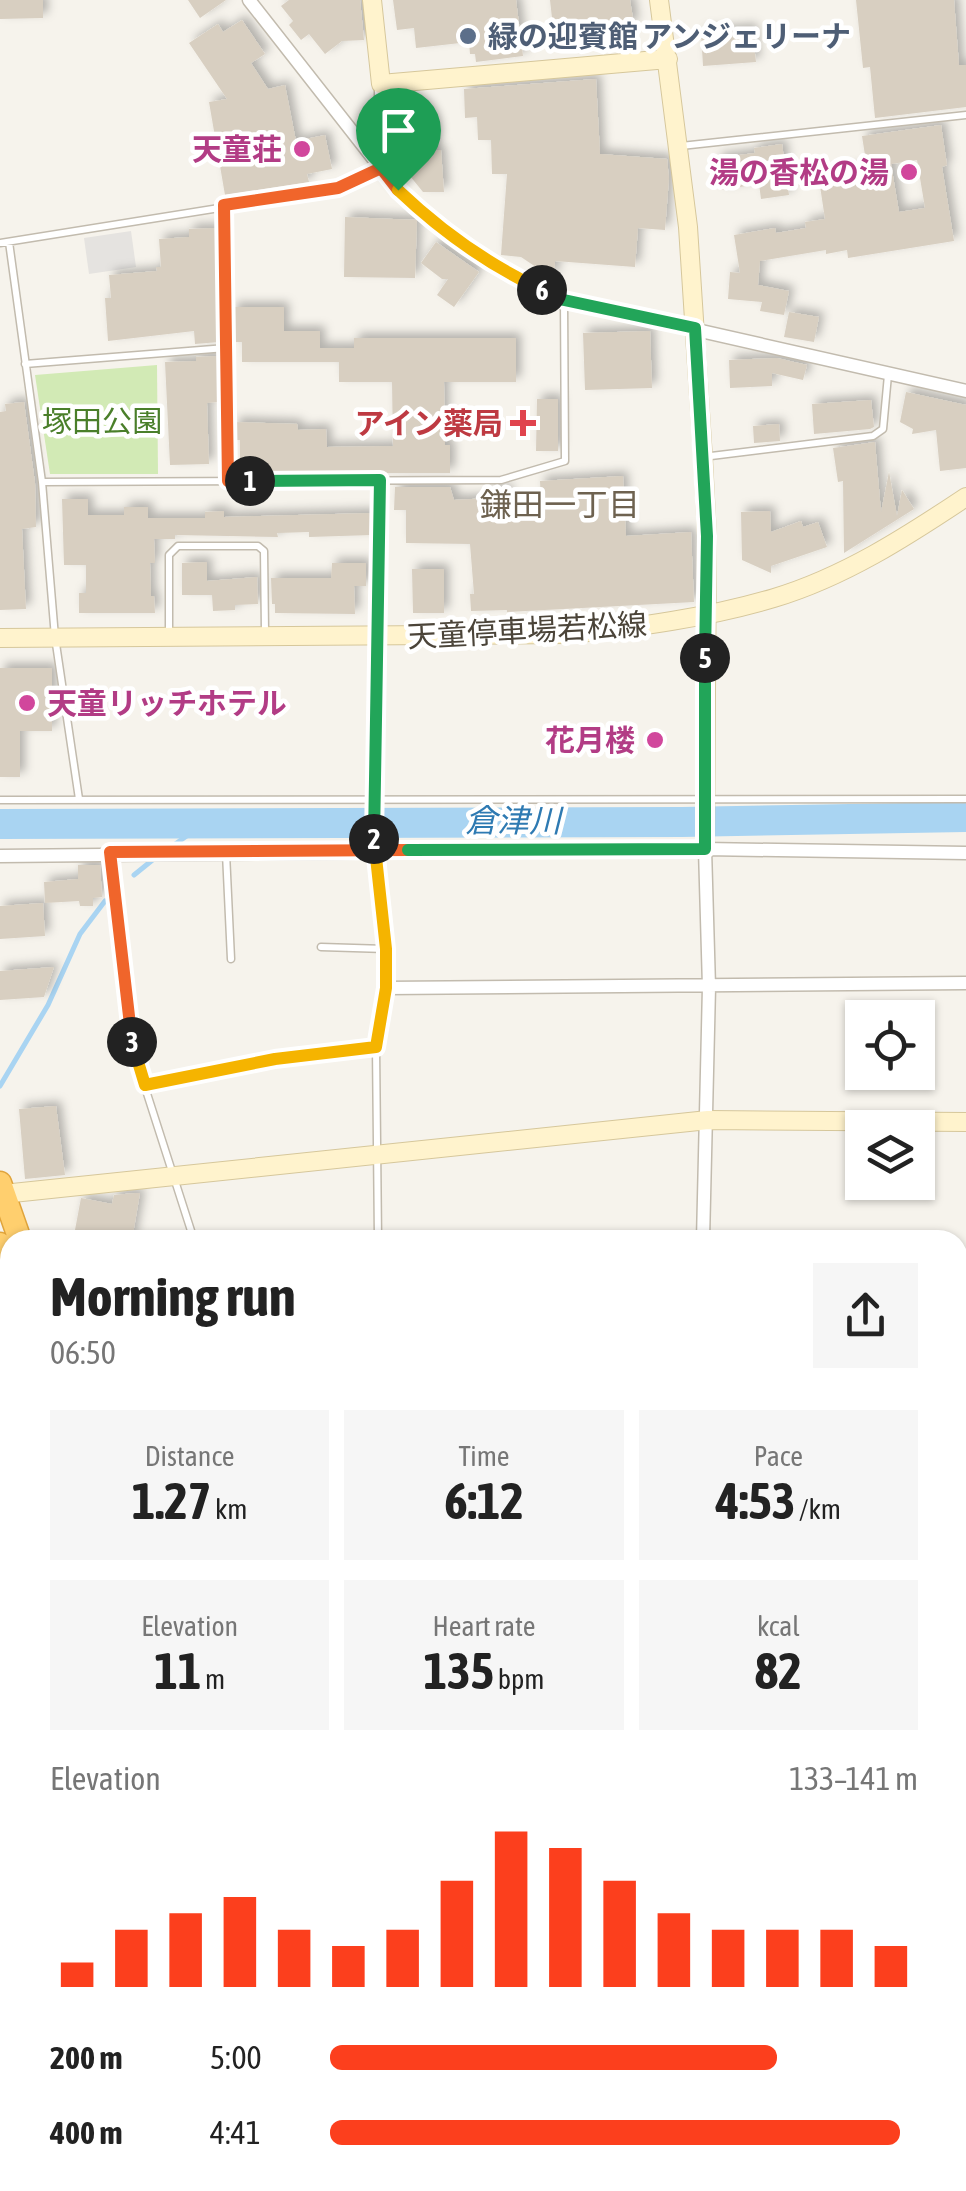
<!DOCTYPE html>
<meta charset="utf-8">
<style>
:root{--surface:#fff;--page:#f6f6f6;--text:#222;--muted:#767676;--accent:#fc3f1d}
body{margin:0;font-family:"Asap Condensed","Noto Sans JP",sans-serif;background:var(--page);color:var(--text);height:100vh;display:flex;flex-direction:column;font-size:38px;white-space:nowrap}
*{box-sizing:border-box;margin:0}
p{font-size:32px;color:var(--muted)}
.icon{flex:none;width:55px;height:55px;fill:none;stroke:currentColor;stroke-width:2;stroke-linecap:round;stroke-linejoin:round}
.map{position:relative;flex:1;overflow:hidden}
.sheet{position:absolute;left:0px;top:1230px;width:968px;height:962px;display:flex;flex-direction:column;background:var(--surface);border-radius:30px 30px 0 0;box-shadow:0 2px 8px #0004}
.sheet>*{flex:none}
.buttons{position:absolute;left:845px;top:1000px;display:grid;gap:20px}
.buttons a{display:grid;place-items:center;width:90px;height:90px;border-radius:0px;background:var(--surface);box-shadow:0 2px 8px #0004;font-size:50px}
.pin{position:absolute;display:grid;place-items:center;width:85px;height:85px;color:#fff;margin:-102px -42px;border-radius:50% 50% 50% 0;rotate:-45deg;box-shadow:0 0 10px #0007}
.pin .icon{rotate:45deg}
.km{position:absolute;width:50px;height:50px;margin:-25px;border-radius:50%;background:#222;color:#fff;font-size:28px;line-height:50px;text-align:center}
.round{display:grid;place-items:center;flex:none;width:105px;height:105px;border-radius:0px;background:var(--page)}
.summary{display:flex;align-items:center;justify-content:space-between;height:170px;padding:0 50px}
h1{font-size:55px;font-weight:700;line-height:75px}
.figures{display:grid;grid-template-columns:repeat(3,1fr);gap:15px;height:170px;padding:10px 50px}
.figures div{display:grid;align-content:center;border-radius:0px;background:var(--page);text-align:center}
.figures b{font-size:50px;font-weight:700}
.figures small{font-size:28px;font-weight:400}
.figures p{font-size:28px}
.chart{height:280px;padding:20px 50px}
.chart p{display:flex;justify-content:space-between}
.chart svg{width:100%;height:180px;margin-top:10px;stroke:var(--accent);stroke-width:6}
ul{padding:0 50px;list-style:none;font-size:32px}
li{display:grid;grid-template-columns:160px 120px 1fr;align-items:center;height:75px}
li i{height:25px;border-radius:12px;background:var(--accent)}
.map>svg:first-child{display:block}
.green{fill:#d2eab5}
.parking{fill:#e5e3e0}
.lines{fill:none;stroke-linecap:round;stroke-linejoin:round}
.stream{stroke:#a9d4f2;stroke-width:5}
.river{stroke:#a9d4f2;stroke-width:30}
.building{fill:#d8cfc1;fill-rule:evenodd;filter:url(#shadow)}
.lane-casing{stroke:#c2bbae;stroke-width:9}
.street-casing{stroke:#c2bbae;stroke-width:15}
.secondary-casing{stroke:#d6c79b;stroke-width:20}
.highway-casing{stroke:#e0a43c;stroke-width:25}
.lane{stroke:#fff;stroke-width:6}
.street{stroke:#fff;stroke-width:12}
.secondary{stroke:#fff3cd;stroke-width:18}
.highway{stroke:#ffcf6e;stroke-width:22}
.split-1-casing{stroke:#fff;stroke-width:20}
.split-2-casing{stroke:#fff;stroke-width:20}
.split-3-casing{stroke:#fff;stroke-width:20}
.split-4-casing{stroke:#fff;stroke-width:20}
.split-5-casing{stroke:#fff;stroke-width:20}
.split-6-casing{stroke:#fff;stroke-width:20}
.split-7-casing{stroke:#fff;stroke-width:20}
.split-1{stroke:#f0652b;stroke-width:12}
.split-2{stroke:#22a559;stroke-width:12}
.split-3{stroke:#f5b400;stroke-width:12}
.split-4{stroke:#f0652b;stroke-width:12}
.split-5{stroke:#22a559;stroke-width:12}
.split-6{stroke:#22a559;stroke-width:12}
.split-7{stroke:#f5b400;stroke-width:12}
.service-dot{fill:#5c6f8a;stroke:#fff;stroke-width:4}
.hotel-dot{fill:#d1479c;stroke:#fff;stroke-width:4}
.health-dot{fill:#e0444e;stroke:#fff;stroke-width:4}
.labels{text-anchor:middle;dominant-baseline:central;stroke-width:9;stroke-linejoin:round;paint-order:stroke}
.service-label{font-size:30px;font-weight:bold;fill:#4e5e75;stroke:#fff;text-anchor:start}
.hotel-label{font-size:30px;font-weight:bold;fill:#b23c85;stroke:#fff;text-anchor:end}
.park-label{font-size:30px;fill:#4a7f2a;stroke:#fff}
.health-label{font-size:30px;font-weight:bold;fill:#be3a42;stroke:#fff;text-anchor:end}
.street-label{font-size:30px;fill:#4b4439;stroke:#fff}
.neighbourhood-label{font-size:32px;fill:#6e6250;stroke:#fff}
.water-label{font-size:32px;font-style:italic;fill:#2e7ab2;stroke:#fff}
</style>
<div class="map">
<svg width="966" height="2191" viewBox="0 0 966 2191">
<defs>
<filter id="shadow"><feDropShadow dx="5" dy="-5" stdDeviation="5" flood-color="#0004"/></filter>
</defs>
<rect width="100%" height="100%" fill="#f6f3ec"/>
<path class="green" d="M157,365l1,109h-108l-15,-99z"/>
<path class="parking" d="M131,231l5,36 -47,7 -5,-36z"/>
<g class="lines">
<path class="stream" d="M164,852l41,-29
M134,875l21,-17
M0,1086l48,-81 32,-71 25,-33"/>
<path class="river" d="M0,824l682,-2 284,-5"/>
</g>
<path class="building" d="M0,0h43v18l-43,1z
M188,0h38l-26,18z
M289,0h71l4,40 -22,1 -17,13 -16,-20 -8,6 -12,-15 4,-4 -12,-15z
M393,0h123l7,56 -47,6 -1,-8h-5l-1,-12 -53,6 -2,-20 -17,2z
M550,0h80l4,25 -17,2 2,10 -16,9 -15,-7 -1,-7 -33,4z
M856,0h98l5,65h7v42l-91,11 -5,-51 -7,1z
M242,20l23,34 -14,9 17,26 17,-4 11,56 29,-6 7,34 -25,5 2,8 -84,13 -16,-93 18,-3 -38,-56 29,-19 5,8z
M752,28l4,34 -53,4 -2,-34z
M596,79l4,75 67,5 2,19 -4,52 -27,-2 -3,39 -80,-6 -1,18 -33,-22 -20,-2 6,-81h-15l-1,-34h-13l-1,-23 -12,1 -1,-29z
M941,125l6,40 -5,2 12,74 -106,17 -1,-8 -21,4v-4l-66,11 -2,24 31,6 -5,24 -24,-4 2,-9 -34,-3 2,-27 10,1 -6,-38 41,-7 1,5 30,-5 -1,-6 20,-3 -5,-33 14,-3 -2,-10 35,-5 -5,-32zM917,160l8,48 -26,4 -8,-48z
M782,144l7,51 -28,4 -2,-15 -39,6 -4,-32 39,-5 -1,-5z
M441,150l3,42h-21l-13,-16 -1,-24z
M345,217l72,3 -2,58 -71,-1z
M217,228l2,114 -24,2 -1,-13 -86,10 -3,-43h6l-2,-23 48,-4 -1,-4h5l-2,-28 30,-2v-8z
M436,242l43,30 -25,35 -17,-12 11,-16h-6l-21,-16z
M232,307h52v24h36v17h34v-10h162v44h-72l1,63h5v28h-190l-1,-9h-19v-24h-5l-1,-18 63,2 1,6 28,-1 1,18 66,-1 -1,-64h-53v-20h-97v-20h-9z
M789,312l30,5 -5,25 -30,-5z
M650,331l2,57 -67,2 -2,-57z
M217,356l2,46 -12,1 2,61 -39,1 -5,-103 31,-1v-4z
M777,358l30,7 -4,15 -31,-7v13l-42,2 -1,-28z
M906,392l60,13v63l-26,3 -4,-41 -24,4 1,-5 -13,-7z
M537,399h21v52h-22z
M871,400l3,27 -4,2 -56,5 -2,-30z
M24,402l11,81 1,44 -14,2 4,80 -26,1v-198l6,-1 -1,-7z
M779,424l1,17 -26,2 -1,-17z
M875,442l6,70 8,-40 8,44 5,-26 12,19 -70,44 -1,-72 -5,1 -5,-34z
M623,476l3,60 65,-4 3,70 -187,10v-2l-36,1 -1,-17h4l-4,-50 -64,-1v-33h-12l1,-23h55l4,13 36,-2v-9h18l1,32 33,-1 -2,-39z
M62,499h26v16h36v-8h24v11h57v-6l19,-1v6l148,-4v22l-63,2v-5l-32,1 1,4 -103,-2v4h-21l1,24h-5l1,33h3l1,17h-76v-20h7v-28h-22z
M770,511l1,21 30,-11 2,6 15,-5 9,25 -56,19v7l-29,-13 -1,-48z
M207,562v19l50,-4 1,27 -23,1v5l-22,1 -1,-16h-30v-32z
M332,563h34v23h-12l1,28 -80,-1v-9h-3l-1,-26h60z
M412,569h32v44h-31z
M0,668h52v63h-32v46h-20z
M78,865h22l2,32 -9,1v8h-13l-1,-5 -34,2 -1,-21 34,-3z
M43,903l2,33 -45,3v-33z
M54,967l-10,30 -44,3v-29z
M56,1106l9,69 -40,4 -6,-70z
M136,1193h4l-8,47h-25v-4l-32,-6 6,-32 31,6 2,-9z"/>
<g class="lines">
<defs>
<path id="lane" d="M681,146l285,-31
M224,205l4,276
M9,242l33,240 13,155 24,162
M0,243l338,-54 42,-21
M25,364l201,-16
M703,457l170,-21 10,-7 5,-54
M42,482l459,-2 64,-19 -1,-161
M169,636v-81l9,-9h80l6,5 1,80
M373,799l7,-318
M0,800l966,-1
M226,853l5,106
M375,853l11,96v39l-10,59 2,193
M111,857l23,196 60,187
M321,947l65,2
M145,1085l130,-26 101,-12
M0,1444l10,-15
M958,1597h8
M958,1922h8
M0,1957l10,1
M958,2048l8,1
M0,2190l15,1"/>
<path id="street" d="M249,0l149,190c49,47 105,81 166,110l402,91
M381,167v-83
M373,800l1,50
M0,856l705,-7 261,4
M386,988l580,-5
M703,1240l6,-253 -4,-138
M958,1278l8,-1
M665,2191v-9"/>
<path id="secondary" d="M372,0l9,84 287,-25
M659,0l29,227 15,231 4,78 -2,313
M0,638l569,-4c69,-7 138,-16 205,-36 70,-21 132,-61 192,-101
M3,1194l705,-74 258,2
M0,1711l10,-1
M958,1747h8"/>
<path id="highway" d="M0,1183l20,57
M0,1244l10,27
M379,2182l3,9
M404,2182l3,9"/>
</defs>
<use href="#lane" class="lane-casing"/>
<use href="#street" class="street-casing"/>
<use href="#secondary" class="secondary-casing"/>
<use href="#highway" class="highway-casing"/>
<use href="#lane" class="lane"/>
<use href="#street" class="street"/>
<use href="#secondary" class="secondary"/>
<use href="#highway" class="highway"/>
</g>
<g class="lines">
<defs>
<path id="split-1" d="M250,481h-22l-4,-276 114,-17 43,-20 17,22"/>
<path id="split-2" d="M250,481l130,-1 -6,359"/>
<path id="split-3" d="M132,1042l13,43 130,-26 101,-12 10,-59v-39l-12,-110"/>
<path id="split-4" d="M132,1042l-22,-190 298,-2"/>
<path id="split-5" d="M408,850l297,-1v-191"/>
<path id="split-6" d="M542,290l22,10 131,28 12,208 -2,122"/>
<path id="split-7" d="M398,190c43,41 91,75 144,100"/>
</defs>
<use href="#split-1" class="split-1-casing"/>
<use href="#split-2" class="split-2-casing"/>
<use href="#split-3" class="split-3-casing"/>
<use href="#split-4" class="split-4-casing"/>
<use href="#split-5" class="split-5-casing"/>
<use href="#split-6" class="split-6-casing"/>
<use href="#split-7" class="split-7-casing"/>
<use href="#split-1" class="split-1"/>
<use href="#split-2" class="split-2"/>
<use href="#split-3" class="split-3"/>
<use href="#split-4" class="split-4"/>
<use href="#split-5" class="split-5"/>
<use href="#split-6" class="split-6"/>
<use href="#split-7" class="split-7"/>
</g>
<circle class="service-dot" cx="468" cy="36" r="10"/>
<g class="hotel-dot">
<circle cx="302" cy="149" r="10"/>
<circle cx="909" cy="172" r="10"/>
<circle cx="27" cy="703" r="10"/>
<circle cx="655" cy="740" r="10"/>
</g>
<path class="health-dot" d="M518 408h10v10h10v10h-10v10h-10v-10h-10v-10h10z"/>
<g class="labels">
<g class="service-label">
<text x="488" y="36">緑の迎賓館 アンジェリーナ</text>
</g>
<g class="hotel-label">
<text x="282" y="149">天童荘</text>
<text x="889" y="172">湯の香松の湯</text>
<text x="47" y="703" text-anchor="start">天童リッチホテル</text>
<text x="635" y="740">花月楼</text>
</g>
<g class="park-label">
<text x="102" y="421">塚田公園</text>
</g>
<g class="health-label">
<text x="503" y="423">アイン薬局</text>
</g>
<g class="street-label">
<text transform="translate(527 630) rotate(-3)">天童停車場若松線</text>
</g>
<g class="neighbourhood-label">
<text x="560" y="504">鎌田一丁目</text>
</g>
<g class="water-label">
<text x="513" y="820">倉津川</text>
</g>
</g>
</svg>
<div class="buttons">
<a><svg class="icon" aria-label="locate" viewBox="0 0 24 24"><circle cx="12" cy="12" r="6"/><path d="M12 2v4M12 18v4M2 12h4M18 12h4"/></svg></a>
<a><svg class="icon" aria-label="layers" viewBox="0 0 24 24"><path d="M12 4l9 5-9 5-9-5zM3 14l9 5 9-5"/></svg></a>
</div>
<div class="pin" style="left:398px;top:190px;background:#1e9e55"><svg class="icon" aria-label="arrive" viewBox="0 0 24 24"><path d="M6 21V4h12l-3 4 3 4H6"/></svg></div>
<b class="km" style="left:250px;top:481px">1</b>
<b class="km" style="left:374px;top:839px">2</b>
<b class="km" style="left:132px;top:1042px">3</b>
<b class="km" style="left:705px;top:658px">5</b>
<b class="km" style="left:542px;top:290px">6</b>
<section class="sheet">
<div class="summary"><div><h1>Morning run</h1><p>06:50</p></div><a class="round"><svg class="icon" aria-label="share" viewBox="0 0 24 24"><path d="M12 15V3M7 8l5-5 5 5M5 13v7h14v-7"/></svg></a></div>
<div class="figures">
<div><p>Distance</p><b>1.27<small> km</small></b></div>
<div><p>Time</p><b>6:12</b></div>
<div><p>Pace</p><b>4:53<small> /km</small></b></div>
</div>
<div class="figures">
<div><p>Elevation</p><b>11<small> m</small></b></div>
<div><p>Heart rate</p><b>135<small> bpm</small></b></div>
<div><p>kcal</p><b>82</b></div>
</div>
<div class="chart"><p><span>Elevation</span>133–141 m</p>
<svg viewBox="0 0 160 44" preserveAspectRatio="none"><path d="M5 44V38M15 44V30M25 44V26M35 44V22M45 44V30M55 44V34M65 44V30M75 44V18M85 44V6M95 44V10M105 44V18M115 44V26M125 44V30M135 44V30M145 44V30M155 44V34"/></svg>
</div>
<ul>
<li><b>200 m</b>5:00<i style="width:76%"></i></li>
<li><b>400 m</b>4:41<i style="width:97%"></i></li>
</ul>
</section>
</div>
